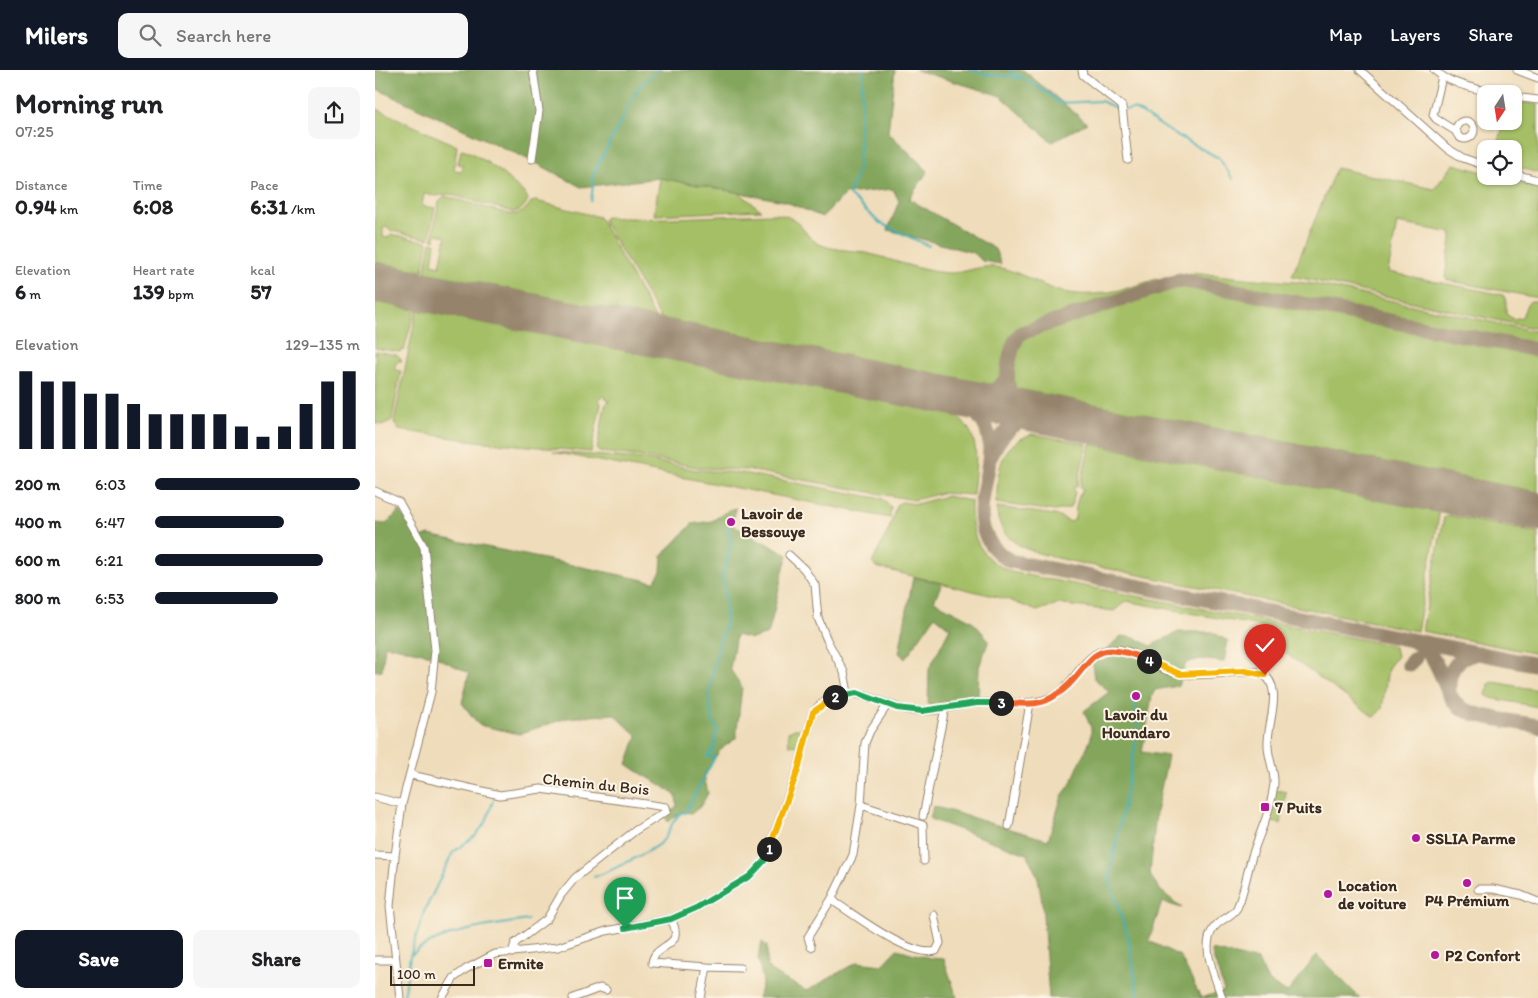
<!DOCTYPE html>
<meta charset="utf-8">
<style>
:root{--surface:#fff;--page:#f6f6f6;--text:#202124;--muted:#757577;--accent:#111827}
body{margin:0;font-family:Itim,sans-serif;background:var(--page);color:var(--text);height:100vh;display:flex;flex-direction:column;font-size:19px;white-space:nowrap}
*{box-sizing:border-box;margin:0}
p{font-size:16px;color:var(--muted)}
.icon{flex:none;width:28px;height:28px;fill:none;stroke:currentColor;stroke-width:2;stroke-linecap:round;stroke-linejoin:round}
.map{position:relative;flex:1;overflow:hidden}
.sheet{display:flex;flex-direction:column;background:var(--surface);width:375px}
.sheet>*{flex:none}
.needle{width:32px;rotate:192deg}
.buttons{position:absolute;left:1102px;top:15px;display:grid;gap:10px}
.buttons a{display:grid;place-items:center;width:45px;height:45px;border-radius:10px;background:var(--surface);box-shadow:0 1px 4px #0004;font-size:25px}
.scale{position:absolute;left:15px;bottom:12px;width:85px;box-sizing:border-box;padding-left:5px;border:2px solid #3b2a1e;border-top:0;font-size:14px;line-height:18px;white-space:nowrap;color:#3b2a1e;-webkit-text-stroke:4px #fcf5e5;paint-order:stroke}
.pin{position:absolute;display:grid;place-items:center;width:42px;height:42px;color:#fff;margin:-51px -21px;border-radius:50% 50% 50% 0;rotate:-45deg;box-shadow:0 0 5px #0007}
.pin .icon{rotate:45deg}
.km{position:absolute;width:25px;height:25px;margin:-12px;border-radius:50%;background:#222;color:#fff;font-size:14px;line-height:25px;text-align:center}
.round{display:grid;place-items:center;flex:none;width:52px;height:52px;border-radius:10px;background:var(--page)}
.overview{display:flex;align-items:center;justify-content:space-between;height:85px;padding:0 15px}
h1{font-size:28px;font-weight:800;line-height:38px}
.figures{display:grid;grid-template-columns:repeat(3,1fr);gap:8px;height:85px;padding:5px 15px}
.figures div{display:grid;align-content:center}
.figures b{font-size:21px;font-weight:800}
.figures small{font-size:14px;font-weight:400}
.figures p{font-size:14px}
.chart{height:140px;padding:10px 15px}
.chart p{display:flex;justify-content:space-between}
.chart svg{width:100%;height:90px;margin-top:5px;stroke:var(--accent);stroke-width:6}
.button{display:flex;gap:10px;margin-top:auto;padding:10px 15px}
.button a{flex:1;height:58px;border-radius:10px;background:var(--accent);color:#fff;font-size:20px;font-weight:800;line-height:58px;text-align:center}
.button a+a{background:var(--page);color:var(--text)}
ul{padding:0 15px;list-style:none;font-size:16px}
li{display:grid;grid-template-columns:80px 60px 1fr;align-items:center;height:38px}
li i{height:12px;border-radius:6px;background:var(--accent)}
header{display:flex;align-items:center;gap:30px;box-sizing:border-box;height:70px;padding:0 25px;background:var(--accent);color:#fff}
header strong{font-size:24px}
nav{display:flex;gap:28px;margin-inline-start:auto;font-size:18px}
.search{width:350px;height:45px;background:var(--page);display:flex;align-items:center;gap:12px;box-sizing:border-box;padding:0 18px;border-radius:10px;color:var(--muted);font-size:19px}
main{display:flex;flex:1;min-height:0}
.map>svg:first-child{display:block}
.green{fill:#a4bf66;stroke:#707442}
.forest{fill:#83a65b;stroke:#5f683c}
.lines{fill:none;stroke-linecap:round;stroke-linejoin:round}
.stream{stroke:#3daeb5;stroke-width:2}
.taxiway{stroke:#95836c;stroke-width:15}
.runway{stroke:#95836c;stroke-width:39}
.minor-casing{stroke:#95836c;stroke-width:9}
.minor{stroke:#fff;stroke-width:7}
.split-1-casing{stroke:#fff;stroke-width:10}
.split-2-casing{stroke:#fff;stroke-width:10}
.split-3-casing{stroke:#fff;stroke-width:10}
.split-4-casing{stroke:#fff;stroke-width:10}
.split-5-casing{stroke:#fff;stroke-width:10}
.split-1{stroke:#22a559;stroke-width:6}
.split-2{stroke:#f5b400;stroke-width:6}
.split-3{stroke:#22a559;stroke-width:6}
.split-4{stroke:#f0652b;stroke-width:6}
.split-5{stroke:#f5b400;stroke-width:6}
.poi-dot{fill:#b5179e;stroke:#fcf5e5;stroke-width:2}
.labels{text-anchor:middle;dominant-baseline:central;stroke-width:4;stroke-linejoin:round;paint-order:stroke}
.poi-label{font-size:16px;font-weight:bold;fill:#3b2a1e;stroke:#fcf5e5;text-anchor:start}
.street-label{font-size:16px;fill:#3b2a1e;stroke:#fcf5e5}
</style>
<header>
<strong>Milers</strong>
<div class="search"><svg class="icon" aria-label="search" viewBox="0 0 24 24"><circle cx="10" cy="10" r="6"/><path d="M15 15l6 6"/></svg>Search here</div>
<nav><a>Map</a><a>Layers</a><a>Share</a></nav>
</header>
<main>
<section class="sheet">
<div class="overview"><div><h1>Morning run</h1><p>07:25</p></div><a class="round"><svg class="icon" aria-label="share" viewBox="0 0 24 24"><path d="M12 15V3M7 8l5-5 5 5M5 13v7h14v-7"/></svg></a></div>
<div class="figures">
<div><p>Distance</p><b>0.94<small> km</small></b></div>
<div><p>Time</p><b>6:08</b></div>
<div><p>Pace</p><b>6:31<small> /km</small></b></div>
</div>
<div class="figures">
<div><p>Elevation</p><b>6<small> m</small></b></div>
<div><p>Heart rate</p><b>139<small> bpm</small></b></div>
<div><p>kcal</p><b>57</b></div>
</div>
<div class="chart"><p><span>Elevation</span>129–135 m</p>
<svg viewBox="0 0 160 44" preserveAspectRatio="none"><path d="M5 44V6M15 44V11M25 44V11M35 44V17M45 44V17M55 44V22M65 44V27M75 44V27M85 44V27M95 44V27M105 44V33M115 44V38M125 44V33M135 44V22M145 44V11M155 44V6"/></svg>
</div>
<ul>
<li><b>200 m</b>6:03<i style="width:100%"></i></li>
<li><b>400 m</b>6:47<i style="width:63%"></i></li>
<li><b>600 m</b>6:21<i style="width:82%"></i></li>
<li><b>800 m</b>6:53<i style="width:60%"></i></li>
</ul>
<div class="button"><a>Save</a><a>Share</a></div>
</section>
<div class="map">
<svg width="1163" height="928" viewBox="0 0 1163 928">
<rect width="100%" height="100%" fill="#fcf5e5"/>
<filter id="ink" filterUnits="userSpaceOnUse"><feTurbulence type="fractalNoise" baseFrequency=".02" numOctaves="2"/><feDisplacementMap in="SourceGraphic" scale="10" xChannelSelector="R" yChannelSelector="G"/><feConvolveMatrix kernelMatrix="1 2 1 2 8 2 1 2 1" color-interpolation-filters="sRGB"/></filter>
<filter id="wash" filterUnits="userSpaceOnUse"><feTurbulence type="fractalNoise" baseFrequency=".0096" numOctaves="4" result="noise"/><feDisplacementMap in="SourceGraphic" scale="20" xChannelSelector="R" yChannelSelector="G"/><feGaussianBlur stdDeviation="1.12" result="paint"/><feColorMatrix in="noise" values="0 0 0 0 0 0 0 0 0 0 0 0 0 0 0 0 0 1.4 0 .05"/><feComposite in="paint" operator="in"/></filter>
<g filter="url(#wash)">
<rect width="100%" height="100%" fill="#efdcba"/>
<path class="green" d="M1139,32l24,2v69l-24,-7v-17h-18l9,-28h9z
M0,38l82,38 -3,24 8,1 1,-6 -5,-1 3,-14 2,-1c25,11 43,27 63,46l2,4c-3,8 -7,12 -15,13l-64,-18 -13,2 -12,-2 -2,12 13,2 -6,31 -37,-8 -5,-4 -4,1v9l5,1 3,-4 37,8 -5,29 -48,-9z
M1079,94l32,9v3h10l42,12v110l-91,-18 -2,-3 7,-44 -55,-10 -9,49 115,23 3,4v15l7,5 9,-2 5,-13 4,-3 7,1v27l-246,-53 44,-108 98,21z
M285,108l78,14 23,18 -107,5z
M69,126l65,18c12,1 16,-3 22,-12l5,-1 63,16 56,101 -230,-46 6,-30 4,1 -3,21 8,2 6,-30 -10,-2 -1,6 -3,-1 7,-38z
M401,144c29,3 25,24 48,32 12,4 26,4 38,6 28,6 56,19 85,21 17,1 31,-8 48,-6 21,3 35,13 53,20 36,15 73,4 108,-8l5,2 -142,49c-15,14 -7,39 -21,52l-9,2 -329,-66 -57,-98 2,-3c57,4 114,-2 171,-3z
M800,204c27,-2 54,3 81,5 19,2 37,2 57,5l225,48v15l-348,-69h-16z
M804,213l359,70v139l-525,-104c-7,-15 -1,-37 6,-51l13,-6z
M0,232l40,8 -11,40 -5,2 -24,-4z
M42,240l536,105c31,16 22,51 20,80l-31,-2 -28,7 -166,-30 -46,-2 -64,-12 -39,-4 -2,-2 8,-45 4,-4 -5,-5 -5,3 2,5 -10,48 -116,-11 -76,-11 -5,-8z
M0,281l22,4 5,6h-3l-4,4 1,5 5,1 -9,49 -9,5 -8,-2z
M657,364l55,10 -10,42 -4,2 2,5 -5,15 -15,3 -59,-8c3,-32 1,-57 36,-69z
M715,374l347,68 2,4 -22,115 -347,-70c-32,-8 -73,-13 -73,-54l58,8 16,7 4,-3c1,-11 1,-21 8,-29l-3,-4z
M178,382l90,7 54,11 45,3 141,26 8,8 -1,11z
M572,426l24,5c-1,34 7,57 40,71l379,73 5,3 2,8 -9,12 -6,41 -8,8 -93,-67 -5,-21 -150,-28 -12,10 -57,-7 -20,7 -28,-11 -133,-33 -4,-4 17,-34 8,-25 5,-2 14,2z
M1072,445l91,18v121l-116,-23 22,-114z
M1119,612l44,8v17l-47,-9 -5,-3 3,-11z
M420,659h7l-3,17 -10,-1 -1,-13z
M901,720l10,2 -5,32 -12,-3z"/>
<path class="forest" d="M0,0h520l-7,62 40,39 -19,28 86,50 6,15 -19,-3 -8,-8 -86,-23 11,-29 -6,-12 -48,5 -23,23 -38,-16 -124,-23 -79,9 -43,-23 -163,-76z
M541,0h107l64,53 -35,19 -51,-46z
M361,438l-4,17 56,30c-9,26 -12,53 -20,79l-16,5 -16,-4 -6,34 12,18 -6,51 -16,12 -16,25 4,18 -7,13 -9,7 -11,-1 -13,10 -3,-6 12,-10 -1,-10c-15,-13 -33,-20 -49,-32l10,-28 -23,-22 -47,4 -48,16 -40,-9 -17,-22 7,-30 -37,-18 -47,-10 -3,25 -7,1v-148l11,1 13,-13 10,12 9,16 11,-4 225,47 7,-11 1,-15 30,-32 20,-3 17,-11z
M538,507l29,6 -8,18 38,20 17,19 -10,27 -1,31 -50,7 1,-36 21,-41 -15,-12 -30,43 -6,-6z
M803,562h34l16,9 -4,21 -24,-3 -14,4 -8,23 -23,4 -3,6 -10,56 26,4 -12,56 -6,63 11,16 21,17 -20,-6 -13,39 31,15 21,42 23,-7 -13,-41 47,10 10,21 19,12 30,-38 43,43h-311l-7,-96 -4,-24 -11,-24 -97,-35 3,-13 115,34 14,-44 8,-11 21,-47v-10l-7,-17 25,-19 -15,-14 -2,-15 29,-27 15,2 15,8z
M387,872l5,4v20l8,8 32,17 50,-29 25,3 15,-16 33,9 14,1 13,39h-199l5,-17 -5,-22z"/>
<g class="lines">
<path class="stream" d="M488,0l-5,100 -9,25 31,28 49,23
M596,0l13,4 37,4
M634,0l41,25 10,8 41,-2 19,9
M750,40l8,-1 9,4 32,21 45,24 14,21
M216,131l2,-15 -1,-9 46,-89 19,-18
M761,626l-3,6 5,13 -1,21 -28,144 20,60 9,58
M219,807c12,-4 65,-29 70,-38 8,-11 5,-15 17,-26h4l30,-56 -8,-1 7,-8 3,-19c-16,-25 -2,-68 5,-95l3,-2 1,-18 -3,-40 8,-30 -3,-16 2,-4
M35,886l14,-44 29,-60 22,-16 11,-14 7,-21
M29,927l6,-41c28,-25 82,-31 118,-36"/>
<path class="taxiway" d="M573,325c96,41 -14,120 62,166l528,104
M582,326c21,3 35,1 49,-17
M670,344c-32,-9 -42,-20 -36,-53 3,-11 4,-20 12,-28l159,-53 358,70
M616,386c10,-24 27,-40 54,-40
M1040,572c31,17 25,54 48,67 15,9 56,13 75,17
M1034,594l6,-6
M1074,618c-1,-20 10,-32 30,-35"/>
<path class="runway" d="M0,212l1163,230"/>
</g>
</g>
<g filter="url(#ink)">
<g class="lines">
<defs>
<path id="minor" d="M707,0l1,5 39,31 6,54
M985,0l87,78 16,10 23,8
M1059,0c17,15 43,19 65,24
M1142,0l21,8
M1067,7l-9,38 3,4 21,13
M1139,27l24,3
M1081 60a9 9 0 1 1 18 0a9 9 0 1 1-18 0Z
M157,89l7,-48 -6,-41
M1139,104l24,6
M0,421l24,11 25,45 11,103 -4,42 -29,112 -7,52 -5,50 10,92
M414,485l15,14 11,16 3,33 9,22 17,32 4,21
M513,634l-18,27 -5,12 -4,62 -8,50 -21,43 4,5c22,14 75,55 100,48l4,-8 -6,-28
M36,705l89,20 41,-6 125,18 1,4 -31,19 -61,48 -14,17 -14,24 -32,24 -3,10
M0,727l27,7
M486,735l62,20 1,36
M548,746l22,-108
M634,756l21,-123
M0,785l20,1
M1103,819h15l28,6 17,7
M296,849c16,30 -17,23 -19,44l55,4 -6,31
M436,877l-3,-10 24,-39
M0,890h21
M332,897l33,1
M67,928l12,-20 12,-9 29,-15 63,-7 48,-16 65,-12 25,-11 54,-32 14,-15 34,-92 15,-57c39,-42 68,1 109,-1 18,0 35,-6 52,-8 28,-3 57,6 82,-8 17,-10 27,-38 46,-44 29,-9 52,20 79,23 26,3 53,-4 79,-2 25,13 8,48 8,70 -1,15 7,28 6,42 -3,27 -13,45 -21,69 -6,18 -8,37 -16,55 -6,10 -18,11 -24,21 -13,19 3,49 9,69
M198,928l27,-10 6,2"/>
</defs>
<use href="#minor" class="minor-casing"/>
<use href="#minor" class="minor"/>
</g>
</g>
<g class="lines" filter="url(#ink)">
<defs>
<path id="split-1" d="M250,858l46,-9 25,-11 54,-32 14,-15 5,-12"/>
<path id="split-2" d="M394,779l29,-79 15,-58 22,-15"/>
<path id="split-3" d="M460,627l22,-4 40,15 25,3 55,-8h24"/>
<path id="split-4" d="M626,633c14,0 33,3 46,-3 48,-23 33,-71 102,-39"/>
<path id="split-5" d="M774,591l31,13 65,-3 20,4"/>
</defs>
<use href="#split-1" class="split-1-casing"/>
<use href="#split-2" class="split-2-casing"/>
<use href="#split-3" class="split-3-casing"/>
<use href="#split-4" class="split-4-casing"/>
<use href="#split-5" class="split-5-casing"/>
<use href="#split-1" class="split-1"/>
<use href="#split-2" class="split-2"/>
<use href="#split-3" class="split-3"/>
<use href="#split-4" class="split-4"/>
<use href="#split-5" class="split-5"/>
</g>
<g class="poi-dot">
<circle cx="356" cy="452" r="5"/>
<circle cx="761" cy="626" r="5"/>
<rect x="885" y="732" width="10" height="10" rx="2.5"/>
<circle cx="1041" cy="768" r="5"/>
<circle cx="1092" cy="813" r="5"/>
<circle cx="953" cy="824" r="5"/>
<circle cx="1060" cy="885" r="5"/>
<rect x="108" y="888" width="10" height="10" rx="2.5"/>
</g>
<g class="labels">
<g class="poi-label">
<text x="366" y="443">Lavoir de<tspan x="366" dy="18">Bessouye</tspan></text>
<text x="761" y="644" text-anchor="middle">Lavoir du<tspan x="761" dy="18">Houndaro</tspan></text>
<text x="900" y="737">7 Puits</text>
<text x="1051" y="768">SSLIA Parme</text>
<text x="963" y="815">Location<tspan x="963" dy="18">de voiture</tspan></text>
<text x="1092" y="830" text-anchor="middle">P4 Prémium</text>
<text x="1070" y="885">P2 Confort</text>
<text x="123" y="893">Ermite</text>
</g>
<g class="street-label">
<text transform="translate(221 714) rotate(6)">Chemin du Bois</text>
</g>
</g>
</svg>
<div class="buttons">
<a><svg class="needle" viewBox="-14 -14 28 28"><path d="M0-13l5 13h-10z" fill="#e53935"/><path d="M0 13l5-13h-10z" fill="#757577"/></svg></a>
<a><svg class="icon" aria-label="locate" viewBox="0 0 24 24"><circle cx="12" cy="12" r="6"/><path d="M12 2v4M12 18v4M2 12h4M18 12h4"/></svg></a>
</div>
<div class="scale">100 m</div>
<div class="pin" style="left:250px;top:858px;background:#1e9e55"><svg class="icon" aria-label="arrive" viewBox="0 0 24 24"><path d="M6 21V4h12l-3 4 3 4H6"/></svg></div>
<div class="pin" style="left:890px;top:605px;background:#d93025"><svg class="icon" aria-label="check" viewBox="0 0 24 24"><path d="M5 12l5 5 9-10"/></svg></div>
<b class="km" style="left:394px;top:779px">1</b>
<b class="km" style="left:460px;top:627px">2</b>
<b class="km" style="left:626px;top:633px">3</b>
<b class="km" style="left:774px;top:591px">4</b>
</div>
</main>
